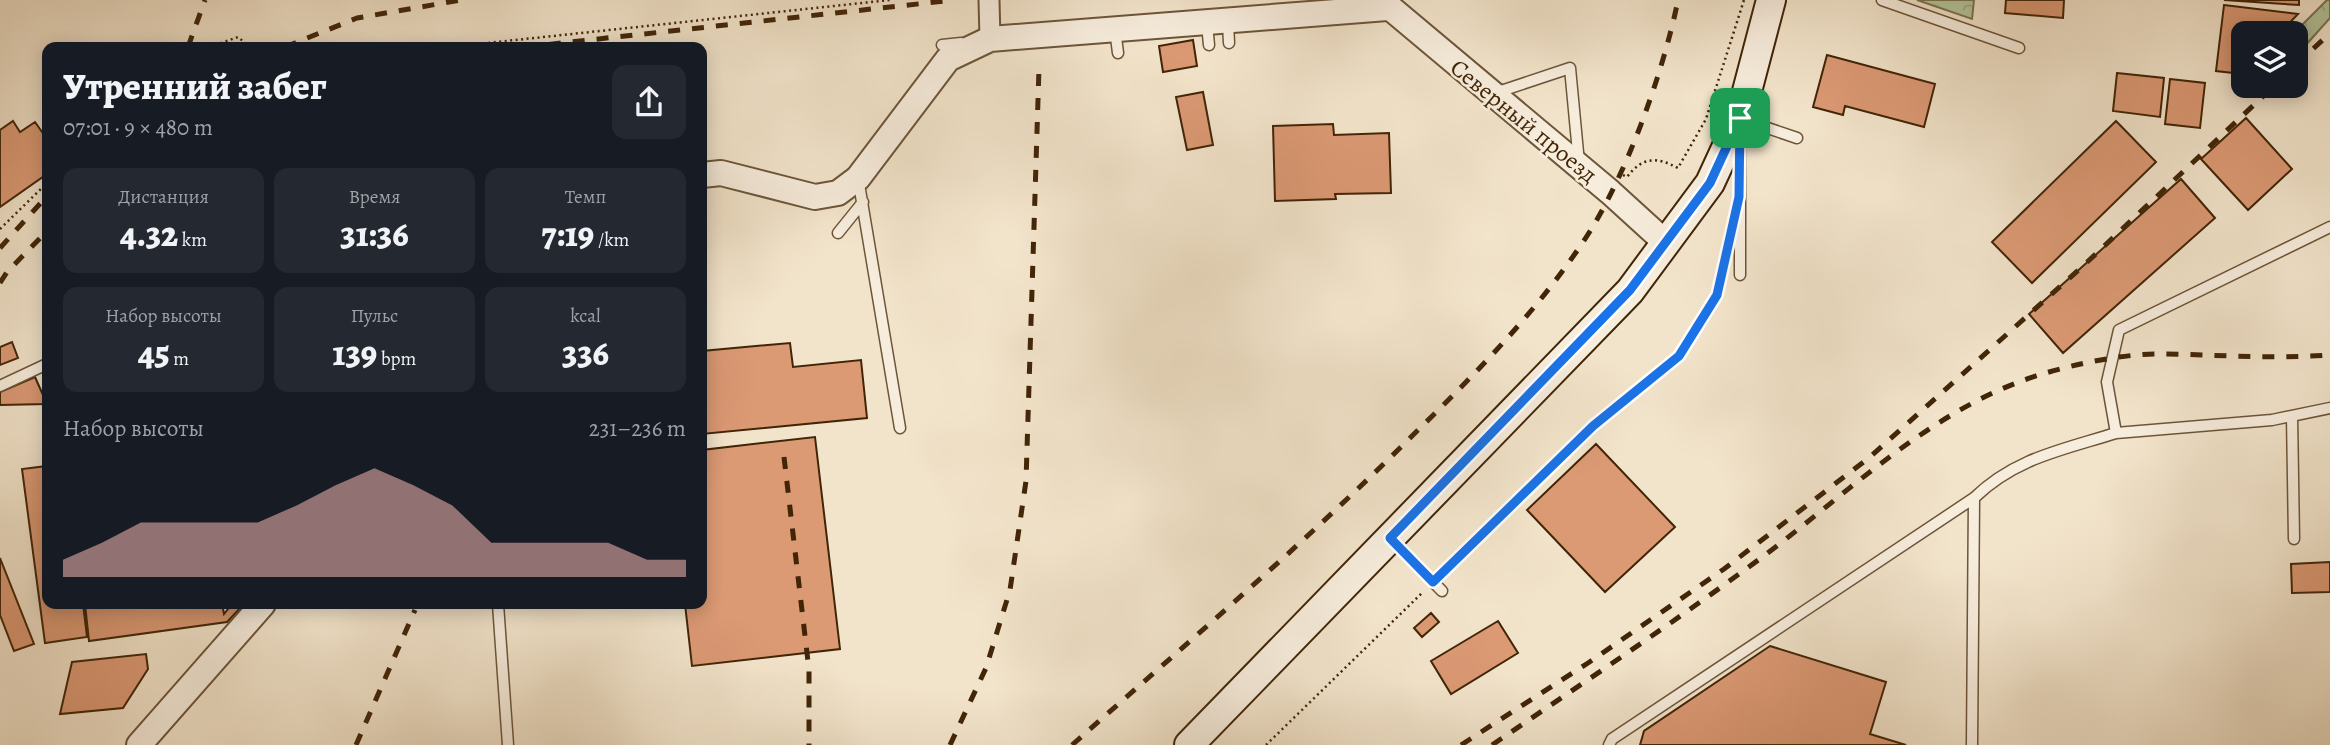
<!DOCTYPE html>
<html lang="ru">
<meta charset="utf-8">
<style>
:root{--surface:#171b24;--page:#242831;--text:#f1f3f6;--muted:#9ea1a6;--accent:#c59692}
body{margin:0;font-family:Alegreya,serif;background:var(--page);color:var(--text);height:100vh;display:flex;flex-direction:column;font-size:26px;white-space:nowrap}
*{box-sizing:border-box;margin:0}
p{font-size:23px;color:var(--muted)}
.icon{flex:none;width:38px;height:38px;fill:none;stroke:currentColor;stroke-width:2;stroke-linecap:round;stroke-linejoin:round}
.map{position:relative;flex:1;overflow:hidden}
.panel{position:absolute;left:42px;top:42px;width:665px;height:567px;display:flex;flex-direction:column;background:var(--surface);border-radius:14px;box-shadow:0 4px 18px #0003}
.panel>*{flex:none}
.buttons{position:absolute;left:2231px;top:21px;display:grid;gap:14px}
.buttons a{display:grid;place-items:center;width:77px;height:77px;border-radius:14px;background:var(--surface);box-shadow:0 4px 18px #0003;font-size:35px}
.pin{position:absolute;display:grid;place-items:center;width:60px;height:60px;color:#fff;margin:-30px;border-radius:14px;box-shadow:0 4px 10px #0006}
.round{display:grid;place-items:center;flex:none;width:74px;height:74px;border-radius:14px;background:var(--page)}
.summary{display:flex;align-items:center;justify-content:space-between;height:119px;padding:0 21px}
h1{font-size:38px;font-weight:800;line-height:52px}
.stats{display:grid;grid-template-columns:repeat(3,1fr);gap:10px;height:119px;padding:7px 21px}
.stats div{display:grid;align-content:center;border-radius:14px;background:var(--page);text-align:center}
.stats b{font-size:35px;font-weight:800}
.stats small{font-size:19px;font-weight:400}
.stats p{font-size:19px}
.chart{height:196px;padding:14px 21px}
.chart p{display:flex;justify-content:space-between}
.chart svg{width:100%;height:126px;margin-top:7px;fill:var(--accent);opacity:.7}
.map>svg:first-child{display:block}
.forest{fill:url(#forest-crowns);stroke:#7a7552;stroke-width:2}
.building{fill:#db9974;stroke:#412507;stroke-width:2}
.lines{fill:none;stroke-linecap:round;stroke-linejoin:round}
.service-casing{stroke:#6d5538;stroke-width:13}
.minor-casing{stroke:#6d5538;stroke-width:23}
.tertiary-casing{stroke:#6d5538;stroke-width:28}
.secondary-casing{stroke:#412507;stroke-width:32}
.path{stroke:#412507;stroke-width:2.5;stroke-dasharray:2 3.5;stroke-linecap:butt}
.service{stroke:#f7eddd;stroke-width:10}
.minor{stroke:#f7eddd;stroke-width:19}
.tertiary{stroke:#f7eddd;stroke-width:24}
.secondary{stroke:#f7eddd;stroke-width:28}
.rail{stroke:#412507;stroke-width:5;stroke-dasharray:12 12;stroke-linecap:butt}
.route-casing{stroke:#fff;stroke-width:14}
.route{stroke:#1a73e8;stroke-width:9}
.labels{text-anchor:middle;dominant-baseline:central;stroke-width:5;stroke-linejoin:round;paint-order:stroke}
.street-label{font-size:24px;fill:#412507;stroke:#f7eddd}
</style>
<div class="map">
<svg width="2330" height="745" viewBox="0 0 2330 745">
<defs>
<pattern id="forest-crowns" width="20" height="18" patternUnits="userSpaceOnUse" patternTransform="scale(1.75)"><rect width="20" height="18" fill="#b4c59c"/><path d="M2 6a3 3 0 1 1 6 0M12 15a3 3 0 1 1 6 0" fill="none" stroke="#9ca985"/></pattern>
</defs>
<rect width="100%" height="100%" fill="#f2e4cb"/>
<filter id="stains"><feTurbulence type="fractalNoise" baseFrequency=".00286" numOctaves="4"/><feColorMatrix values="0 0 0 0 .2 0 0 0 0 .09 0 0 0 0 .02 0 0 0 .5 -.17"/></filter>
<radialGradient id="worn" r=".72"><stop offset=".6" stop-color="#630" stop-opacity="0"/><stop offset="1" stop-color="#630" stop-opacity=".3"/></radialGradient>
<path class="forest" d="M1917,0h57l-2,19z
M2327,0h3v18l-34,38 -2,-23z"/>
<path class="building" d="M2006,0h58l-1,18 -58,-5z
M2224,0h75v5z
M2224,5l74,9 -18,19h-36l-2,41 -26,-3z
M1193,40l4,26 -34,6 -4,-26z
M1827,55l108,29 -11,43 -79,-21 -2,9 -30,-8z
M2117,73l47,5 -4,39 -47,-6z
M2170,79l35,4 -5,45 -35,-4z
M1203,92l10,53 -26,5 -11,-53z
M2246,118l46,51 -44,41 -47,-51z
M13,121l7,11 15,-10 12,17v35l-47,33v-77z
M2116,121l40,41 -124,121 -40,-41z
M1333,124l1,11 55,-2 2,60 -56,1 1,5 -61,2 -2,-75z
M2181,179l34,39 -152,135 -34,-39z
M12,342l6,16 -18,7v-18z
M790,343l3,24 68,-7 6,58 -165,16v-83z
M35,377l12,27 -47,1v-13z
M815,437l25,212 -148,17 -7,-62h17v-154z
M1596,444l79,83 -70,65 -78,-82z
M47,466v138h36l4,33 -42,6 -23,-174z
M0,558l34,86 -20,7 -14,-36z
M2330,562v30l-38,1 -1,-29z
M85,604h137l2,10 8,-10h12l-17,18 -138,19z
M1431,613l8,9 -17,15 -8,-9z
M1498,621l20,32 -67,41 -20,-33z
M1770,646l116,36 -16,52 36,11h-266l4,-14z
M146,654l2,15 -25,39 -63,6 12,-52z"/>
<g class="lines">
<defs>
<path id="service" d="M1882,0l137,48
M1228,23l1,20
M1207,24l2,21
M1115,29l3,24
M942,45l19,-2
M1495,93l75,-25 9,95
M1741,119l56,19
M1740,142v133
M858,178l42,250
M2330,227l-211,103 -12,52 9,51 156,-13 58,-12
M838,233l25,-31
M0,386l47,-22
M2292,416l2,123
M1391,539l51,52
M498,604l10,141
M1609,745l3,-6 362,-241c41,-40 88,-48 142,-65
M1972,745l2,-247"/>
<path id="minor" d="M989,0l1,39"/>
<path id="tertiary" d="M1381,0l229,192 56,51
M702,175l19,-2 94,24 23,-4 20,-15 90,-119 42,-20 397,-31
M139,745l124,-141"/>
<path id="secondary" d="M1189,745l441,-454 80,-108 30,-65 31,-118"/>
</defs>
<use href="#service" class="service-casing"/>
<use href="#minor" class="minor-casing"/>
<use href="#tertiary" class="tertiary-casing"/>
<use href="#secondary" class="secondary-casing"/>
<path class="path" d="M210,47l28,-10 12,10
M450,47l440,-47
M1623,175l4,2c16,-21 30,-20 51,-9l28,-49 38,-119
M0,229l47,-46
M1443,573l150,-147 86,-70 38,-61 9,-40
M1266,745l157,-153"/>
<use href="#service" class="service"/>
<use href="#minor" class="minor"/>
<use href="#tertiary" class="tertiary"/>
<use href="#secondary" class="secondary"/>
<path class="rail" d="M188,47l17,-47
M285,47l72,-29 104,-18
M525,47l429,-47
M2296,65l34,-32
M0,248l47,-52
M0,283l7,-11 40,-41
M784,457l25,213v75
M356,745l59,-135
M950,745l36,-77 24,-78 16,-109 13,-413
M1072,745c115,-102 232,-201 341,-310 60,-59 120,-119 168,-190 43,-62 82,-171 97,-245
M1461,745l127,-82 136,-94 146,-112 213,-191 191,-180
M1492,745c91,-62 184,-124 273,-190 88,-66 169,-148 277,-181 37,-11 85,-21 124,-20 55,1 109,5 164,1"/>
</g>
<g class="lines">
<defs>
<path id="route" d="M1740,118l-1,79 -22,98 -38,61 -86,70 -160,156 -43,-44 240,-248 80,-107z"/>
</defs>
<use href="#route" class="route-casing"/>
<use href="#route" class="route"/>
</g>
<g class="labels">
<g class="street-label">
<text transform="translate(1524 121) rotate(39)">Северный проезд</text>
</g>
</g>
<rect width="100%" height="100%" filter="url(#stains)"/>
<rect width="100%" height="100%" fill="url(#worn)"/>
</svg>
<div class="buttons">
<a><svg class="icon" aria-label="layers" viewBox="0 0 24 24"><path d="M12 4l9 5-9 5-9-5zM3 14l9 5 9-5"/></svg></a>
</div>
<div class="pin" style="left:1740px;top:118px;background:#1e9e55"><svg class="icon" aria-label="arrive" viewBox="0 0 24 24"><path d="M6 21V4h12l-3 4 3 4H6"/></svg></div>
<section class="panel">
<div class="summary"><div><h1>Утренний забег</h1><p>07:01 · 9 × 480 m</p></div><a class="round"><svg class="icon" aria-label="share" viewBox="0 0 24 24"><path d="M12 15V3M7 8l5-5 5 5M5 13v7h14v-7"/></svg></a></div>
<div class="stats">
<div><p>Дистанция</p><b>4.32<small> km</small></b></div>
<div><p>Время</p><b>31:36</b></div>
<div><p>Темп</p><b>7:19<small> /km</small></b></div>
</div>
<div class="stats">
<div><p>Набор высоты</p><b>45<small> m</small></b></div>
<div><p>Пульс</p><b>139<small> bpm</small></b></div>
<div><p>kcal</p><b>336</b></div>
</div>
<div class="chart"><p><span>Набор высоты</span>231–236 m</p>
<svg viewBox="0 0 160 44" preserveAspectRatio="none"><path d="M0 44V38L10 32L20 25L30 25L40 25L50 25L60 19L70 12L80 6L90 12L100 19L110 32L120 32L130 32L140 32L150 38L160 38V44z"/></svg>
</div>
</section>
</div>
